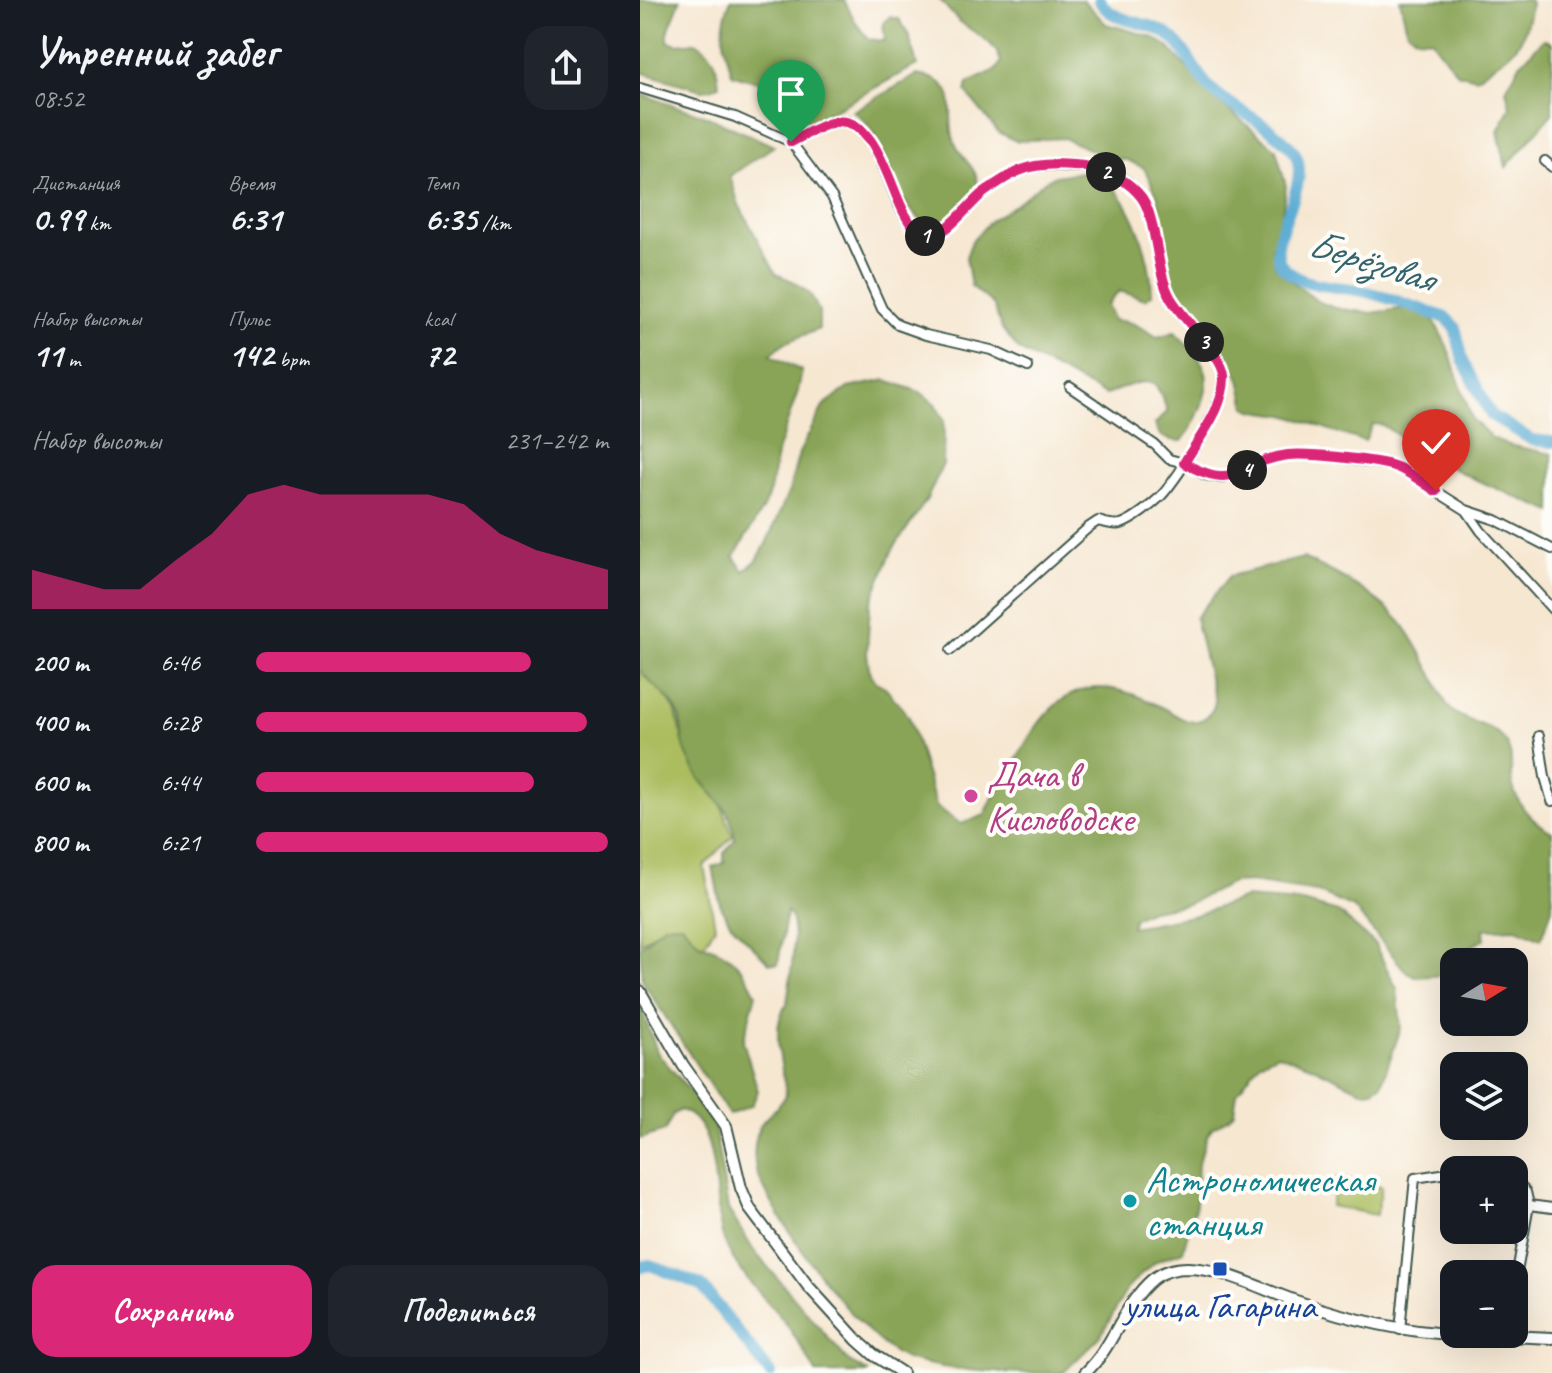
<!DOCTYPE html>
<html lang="ru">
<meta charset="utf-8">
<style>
:root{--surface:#171b24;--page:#20242c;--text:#f1f3f6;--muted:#9ea1a6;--accent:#db2777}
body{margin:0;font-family:Caveat,sans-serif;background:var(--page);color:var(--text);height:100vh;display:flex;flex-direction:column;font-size:30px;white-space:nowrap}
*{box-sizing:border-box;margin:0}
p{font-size:26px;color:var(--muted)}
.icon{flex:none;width:44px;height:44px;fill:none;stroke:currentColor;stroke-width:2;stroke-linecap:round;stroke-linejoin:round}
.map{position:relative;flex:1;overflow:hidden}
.sheet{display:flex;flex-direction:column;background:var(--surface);width:640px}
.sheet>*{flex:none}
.needle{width:52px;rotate:79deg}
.buttons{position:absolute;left:800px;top:948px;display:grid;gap:16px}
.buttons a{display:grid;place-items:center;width:88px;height:88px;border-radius:16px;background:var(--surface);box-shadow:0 8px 32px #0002;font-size:40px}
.pin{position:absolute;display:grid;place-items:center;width:68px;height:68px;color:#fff;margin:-82px -34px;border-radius:50% 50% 50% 0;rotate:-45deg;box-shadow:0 0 8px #0007}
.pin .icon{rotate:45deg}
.km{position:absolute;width:40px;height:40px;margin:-20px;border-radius:50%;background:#222;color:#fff;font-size:22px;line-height:40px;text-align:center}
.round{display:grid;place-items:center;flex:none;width:84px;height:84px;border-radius:24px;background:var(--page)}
.headline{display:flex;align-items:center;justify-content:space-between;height:136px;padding:0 32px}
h1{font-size:44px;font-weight:700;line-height:60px}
.metrics{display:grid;grid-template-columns:repeat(3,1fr);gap:12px;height:136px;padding:8px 32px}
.metrics div{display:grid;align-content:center}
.metrics b{font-size:34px;font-weight:700}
.metrics small{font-size:22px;font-weight:400}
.metrics p{font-size:22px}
.chart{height:224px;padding:16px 32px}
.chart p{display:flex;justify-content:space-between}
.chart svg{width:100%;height:144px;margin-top:8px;fill:var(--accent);opacity:.7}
.primary-button{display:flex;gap:16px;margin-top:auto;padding:16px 32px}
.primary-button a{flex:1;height:92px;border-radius:24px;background:var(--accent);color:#fff;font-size:32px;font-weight:700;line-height:92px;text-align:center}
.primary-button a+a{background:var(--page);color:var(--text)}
ul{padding:0 32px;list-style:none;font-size:26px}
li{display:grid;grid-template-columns:128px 96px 1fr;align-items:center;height:60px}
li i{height:20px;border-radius:10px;background:var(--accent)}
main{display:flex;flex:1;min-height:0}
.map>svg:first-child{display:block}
.green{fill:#acbd61;stroke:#667d4a;stroke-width:2}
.forest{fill:#89a457;stroke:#547046;stroke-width:2}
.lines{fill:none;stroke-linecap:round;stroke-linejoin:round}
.river{stroke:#58aad3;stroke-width:12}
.minor-casing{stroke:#3f564c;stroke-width:12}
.tertiary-casing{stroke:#3f564c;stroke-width:14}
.minor{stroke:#fff;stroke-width:8}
.tertiary{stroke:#fff;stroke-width:10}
.route-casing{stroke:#fff;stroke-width:16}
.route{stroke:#db2777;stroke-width:10}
.hotel-dot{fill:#d1479c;stroke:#fdfcf7;stroke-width:3}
.culture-dot{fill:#0f9aa8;stroke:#fdfcf7;stroke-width:3}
.transit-dot{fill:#1a4fb4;stroke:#fdfcf7;stroke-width:3}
.labels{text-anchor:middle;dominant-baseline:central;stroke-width:8;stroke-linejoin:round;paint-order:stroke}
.hotel-label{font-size:38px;fill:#b23c85;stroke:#fdfcf7;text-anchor:start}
.culture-label{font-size:38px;fill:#0d838f;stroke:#fdfcf7;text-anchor:start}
.transit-label{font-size:38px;fill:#164399;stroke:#fdfcf7}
.water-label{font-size:40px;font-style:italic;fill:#33636c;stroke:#fdfcf7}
</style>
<main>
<section class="sheet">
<div class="headline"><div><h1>Утренний забег</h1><p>08:52</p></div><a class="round"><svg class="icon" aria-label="share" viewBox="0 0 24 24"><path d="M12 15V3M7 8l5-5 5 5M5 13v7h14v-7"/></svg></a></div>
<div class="metrics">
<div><p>Дистанция</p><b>0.99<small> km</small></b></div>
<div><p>Время</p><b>6:31</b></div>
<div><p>Темп</p><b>6:35<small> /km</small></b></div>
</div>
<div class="metrics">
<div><p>Набор высоты</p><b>11<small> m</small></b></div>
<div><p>Пульс</p><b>142<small> bpm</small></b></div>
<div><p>kcal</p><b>72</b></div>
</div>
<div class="chart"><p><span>Набор высоты</span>231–242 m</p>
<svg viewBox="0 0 160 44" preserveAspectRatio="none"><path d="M0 44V32L10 35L20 38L30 38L40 29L50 21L60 9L70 6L80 9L90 9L100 9L110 9L120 12L130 21L140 26L150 29L160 32V44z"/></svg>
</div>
<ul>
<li><b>200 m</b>6:46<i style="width:78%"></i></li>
<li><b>400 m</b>6:28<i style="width:94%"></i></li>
<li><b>600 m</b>6:44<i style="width:79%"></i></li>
<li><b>800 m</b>6:21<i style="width:100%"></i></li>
</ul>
<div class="primary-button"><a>Сохранить</a><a>Поделиться</a></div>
</section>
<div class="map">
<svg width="912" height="1373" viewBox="0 0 912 1373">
<rect width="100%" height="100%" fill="#fdfcf7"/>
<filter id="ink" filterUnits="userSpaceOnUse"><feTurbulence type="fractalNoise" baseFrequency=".0125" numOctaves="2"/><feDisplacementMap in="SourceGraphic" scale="16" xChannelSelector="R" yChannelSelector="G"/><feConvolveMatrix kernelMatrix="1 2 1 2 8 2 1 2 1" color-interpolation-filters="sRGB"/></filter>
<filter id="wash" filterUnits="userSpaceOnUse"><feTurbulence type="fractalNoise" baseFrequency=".006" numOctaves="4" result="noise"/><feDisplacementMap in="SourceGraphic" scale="32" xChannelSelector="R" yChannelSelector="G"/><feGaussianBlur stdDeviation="1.8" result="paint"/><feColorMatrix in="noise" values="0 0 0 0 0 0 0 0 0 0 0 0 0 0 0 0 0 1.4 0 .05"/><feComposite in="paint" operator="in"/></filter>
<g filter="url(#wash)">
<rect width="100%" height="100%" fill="#f6e7d1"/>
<path class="green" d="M0,657l35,53 12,44 34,50 12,32 -29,30 11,60 -11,19 -38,-20 -26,18z
M697,1177l45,10 -6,28 -45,-9z"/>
<path class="forest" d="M0,0h40c-3,14 -14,28 -12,41l9,3 19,-2c20,13 20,19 23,43l-8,4 -9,1 -62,-18z
M91,0h113l12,23 12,16 17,2 -2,-18 7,-6 9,2 10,17 8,29 -105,57c-18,-5 -17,-23 -21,-39l-8,-4c-20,6 -31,2 -51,-5 -8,-30 -14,-45 -1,-74z
M300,0h143l23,24 46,13 15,9 51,55 58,48 10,37 -4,28 -10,33 3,18 6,7 36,29 18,7 36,5 36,-5 26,11 14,27 25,73 20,19 17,7 43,9v58l-80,-34 -36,-18 -54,-35 -9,-1 -8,17c-28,-6 -54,-20 -81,-26 -14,-3 -26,-1 -38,-8l-6,-28 -20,-32 -39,-45 -9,-17 -8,-32 -7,-59 -13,-26 -17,-8 -18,-2 -45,-20 -48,3 -18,-9 -32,-40 2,-9 28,-13 5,-8c-6,-22 -27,-28 -43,-42 -6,-6 -12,-13 -18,-20z
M760,0h129l2,3c-7,49 -18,47 -55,75l-19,-5 -26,-34 -14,-1 -10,-7z
M904,39l8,4v71l-46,53 -8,-36 12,-24 -4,-18 14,-25z
M277,75c53,7 23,43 41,74 8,14 20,20 20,38l-34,35 -15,4c-46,-30 -37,-88 -76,-115z
M0,94l66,22 68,30 -44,30 9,29 37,69 17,7 17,13 9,17v18l-35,14 -14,12 32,16 -4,20 -20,58 -8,42 -7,17 -29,49 10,14 13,-11 9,-16 23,-53 10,-38 25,-48 24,-17 38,-8 34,12 15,12 9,16 -1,44 -16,35 -35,52 -15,36 -7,18 -3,49 3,20 6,8 9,5 24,30 27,89 25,18 24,-9c8,-22 16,-29 27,-48 19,-34 41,-77 85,-79 25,-1 48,11 70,22 6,3 15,10 22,11 13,2 24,-7 26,-19l-20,-84 35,-42 73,-18c34,15 72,36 97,63 11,13 21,32 29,47 8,12 11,27 19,38 13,18 43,15 56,34 9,12 7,23 7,35 2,26 19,46 41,57v77l-11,30 -24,-11 -33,1 1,10 -33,18 -5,18 -31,2 -9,-4 -53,-65 -37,-16 -66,-10 -19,1 -44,21 -37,6 -17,8 -3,9 61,-11 53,-18 57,4 36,10 36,31 23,46 4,39 -20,57 -8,5 -10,1 -52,-25 -33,-12 -18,8 -23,31 -3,19 -6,7 -16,9 -5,8 -9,28 -2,40 -13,47 -26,10 -16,13 -14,15 -27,48 -37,36c-52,0 -108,0 -157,-14 -46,-19 -129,-137 -148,-184 -5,-13 -4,-29 -1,-42 3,-15 23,-24 29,-38 -3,-27 -17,-69 1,-91 2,-22 14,-78 0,-93l-9,53 -9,-1 -39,-40 -10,-19 -7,-37 11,-4v-9l11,-15c-4,-39 -29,-43 -43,-74 -3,-7 -8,-15 -9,-23 -2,-12 -1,-26 -9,-36 -9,-14 -26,-22 -34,-37z
M441,172c6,1 14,1 19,4 33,21 51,81 52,118l-7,5 -26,-8 -12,14 7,16c17,-2 29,8 43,16l18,-5c9,10 22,21 28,33 12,21 -8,59 -21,76 -15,0 -23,-3 -27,-17l13,-13c-4,-7 -7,-19 -12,-25 -11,-11 -39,5 -51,9l-86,-45 -17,-21 -9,-25 -22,-18 -5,-29 6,-16 19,-21 25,-16 30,-24 9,-4z
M41,924l20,21c28,3 44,26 55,49l-13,47 15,50 -6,14 -23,10 -86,-133 -3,-35 24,-22z
M0,1005l18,49 35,40 21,31 14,84 26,42 95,111 20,11h-53c-10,-18 -20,-37 -33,-53 -20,-24 -48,-50 -59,-80 -13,-34 -1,-115 -43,-130l-8,4 -8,17 -25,8z"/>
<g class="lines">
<path class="river" d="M459,0c15,24 41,19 63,31 23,12 30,39 47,56 25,24 61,36 83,62 27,34 -35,96 -7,120 25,22 56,15 86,24 25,7 50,16 75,25l9,9 8,33 28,55 41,25 20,2
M0,1267l10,-2 51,20 69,88"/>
</g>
</g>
<g filter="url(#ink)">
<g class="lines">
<defs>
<path id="minor" d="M0,88l95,29 56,25 41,55 50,112 16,16 28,10 65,15 37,17
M151,142c14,-7 29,-17 44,-20 50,-11 50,91 86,112 5,3 11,3 17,1 9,-5 14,-13 22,-20 18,-17 36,-33 58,-43 19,-9 40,-6 60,-5 17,0 38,5 51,16 31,27 23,79 40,113 12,23 53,56 55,78 3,27 -44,102 -63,122 -9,9 -28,24 -40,28 -8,2 -15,-1 -23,-3l-9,6 -138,123
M905,161l7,6
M430,387l85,58 14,14 15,4 21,12 17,3 16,-4 26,-13 21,-6 25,-1 86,12 70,44 30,10 56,29
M827,511l14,20 71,78
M899,736l6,41 7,24
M831,1170h26
M874,1177l12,15 3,13 23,3
M874,1289l15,-84
M760,1330l15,-152 39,-6"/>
<path id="tertiary" d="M0,991l43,74 43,61 15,62 9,21 58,77 49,54 17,15 28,18
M823,1334l89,4
M445,1373c29,-26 38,-69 68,-94 10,-8 22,-11 35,-11 36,1 71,20 105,32 52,18 106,32 161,34"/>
</defs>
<use href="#minor" class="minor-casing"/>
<use href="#tertiary" class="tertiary-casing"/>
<use href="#minor" class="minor"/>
<use href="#tertiary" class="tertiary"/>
</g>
</g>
<g class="lines" filter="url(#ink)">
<defs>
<path id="route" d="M151,142c14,-7 29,-17 44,-20 40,-8 55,67 71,94 5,9 11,18 21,20 17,3 42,-32 56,-43 10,-7 24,-17 36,-22 20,-9 51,-7 72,-4 20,4 39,15 51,31 15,22 14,74 28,99 12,22 54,60 54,79 1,31 -25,62 -40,87 56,31 54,-2 104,-8 20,-2 94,5 111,13 13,6 25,15 37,23"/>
</defs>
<use href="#route" class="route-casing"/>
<use href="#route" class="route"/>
</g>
<circle class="hotel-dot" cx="331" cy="796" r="8"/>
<circle class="culture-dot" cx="490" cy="1201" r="8"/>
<rect class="transit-dot" x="572" y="1261" width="16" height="16" rx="4"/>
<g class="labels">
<g class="hotel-label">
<text x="347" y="774">Дача в<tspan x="347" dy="44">Кисловодске</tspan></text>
</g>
<g class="culture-label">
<text x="506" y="1179">Астрономическая<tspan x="506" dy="44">станция</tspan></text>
</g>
<g class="transit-label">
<text x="580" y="1305">улица Гагарина</text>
</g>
<g class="water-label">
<text transform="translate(731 261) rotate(17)">Берёзовая</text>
</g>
</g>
</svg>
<div class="buttons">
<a><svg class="needle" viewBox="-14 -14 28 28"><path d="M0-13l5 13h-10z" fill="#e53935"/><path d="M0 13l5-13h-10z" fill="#9ea1a6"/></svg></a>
<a><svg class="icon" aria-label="layers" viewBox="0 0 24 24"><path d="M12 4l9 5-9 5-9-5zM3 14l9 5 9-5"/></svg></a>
<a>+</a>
<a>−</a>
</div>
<div class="pin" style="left:151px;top:142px;background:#1e9e55"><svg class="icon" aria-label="arrive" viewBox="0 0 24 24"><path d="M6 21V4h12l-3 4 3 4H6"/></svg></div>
<div class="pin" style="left:796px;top:491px;background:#d93025"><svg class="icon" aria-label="check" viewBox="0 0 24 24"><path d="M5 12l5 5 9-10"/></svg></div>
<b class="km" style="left:285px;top:236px">1</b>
<b class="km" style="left:466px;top:172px">2</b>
<b class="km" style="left:564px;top:342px">3</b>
<b class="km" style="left:607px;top:470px">4</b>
</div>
</main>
